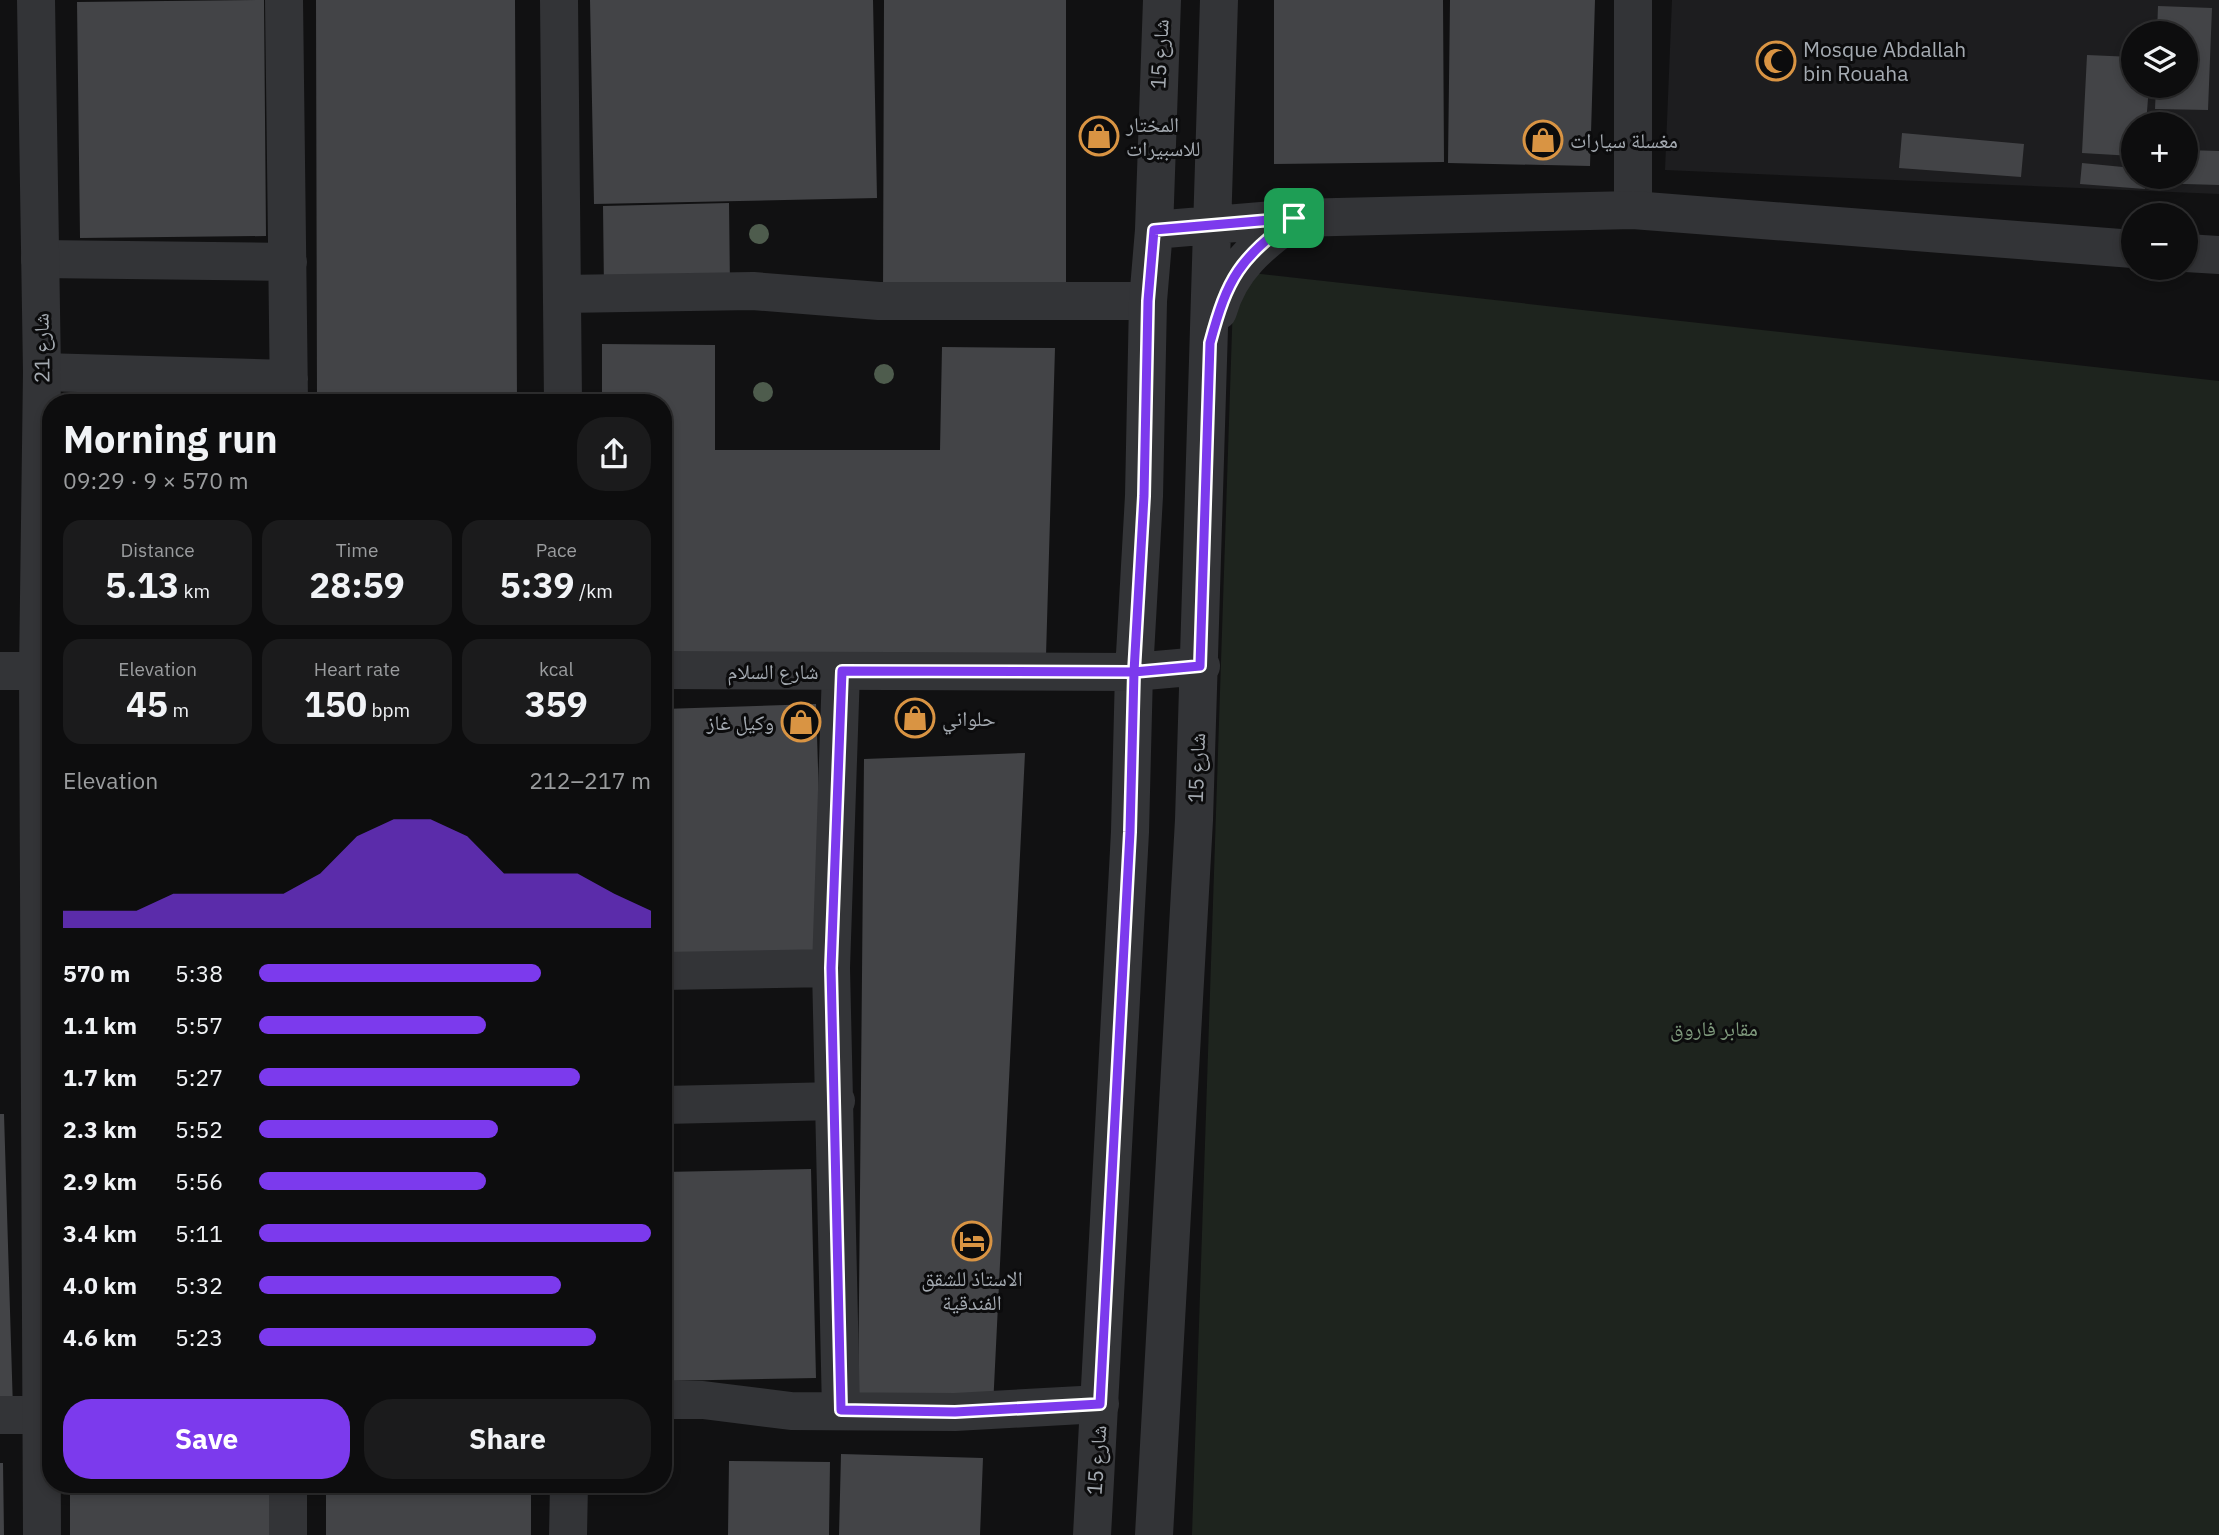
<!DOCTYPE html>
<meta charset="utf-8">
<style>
:root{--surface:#0d0d0e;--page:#1b1b1c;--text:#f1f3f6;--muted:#9a9c9e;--line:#2d2d2e;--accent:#7c3aed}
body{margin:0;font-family:"IBM Plex Sans","Noto Naskh Arabic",sans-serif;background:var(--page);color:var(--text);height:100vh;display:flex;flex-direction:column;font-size:26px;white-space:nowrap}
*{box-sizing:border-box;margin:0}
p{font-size:23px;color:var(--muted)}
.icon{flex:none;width:38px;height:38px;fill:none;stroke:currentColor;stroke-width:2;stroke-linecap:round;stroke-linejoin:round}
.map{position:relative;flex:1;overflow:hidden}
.panel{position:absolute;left:42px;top:394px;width:630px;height:1099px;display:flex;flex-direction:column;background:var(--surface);border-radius:28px;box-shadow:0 4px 10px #0003,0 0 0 2px var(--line)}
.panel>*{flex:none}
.tools{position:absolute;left:2121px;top:21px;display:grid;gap:14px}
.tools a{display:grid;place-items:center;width:77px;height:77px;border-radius:50%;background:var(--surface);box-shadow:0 4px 10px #0003,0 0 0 2px var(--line);font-size:35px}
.pin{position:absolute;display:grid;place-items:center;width:60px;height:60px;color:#fff;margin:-30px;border-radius:14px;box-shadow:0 4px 10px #0006}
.round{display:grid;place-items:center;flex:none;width:74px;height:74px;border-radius:28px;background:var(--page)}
.head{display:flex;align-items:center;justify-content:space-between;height:119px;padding:0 21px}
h1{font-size:38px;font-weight:800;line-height:52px}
.stats{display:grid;grid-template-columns:repeat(3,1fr);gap:10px;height:119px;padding:7px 21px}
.stats div{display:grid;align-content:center;border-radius:18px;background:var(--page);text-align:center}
.stats b{font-size:35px;font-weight:800}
.stats small{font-size:19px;font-weight:400}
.stats p{font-size:19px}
.chart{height:196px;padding:14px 21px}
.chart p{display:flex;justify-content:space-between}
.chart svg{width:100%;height:126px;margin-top:7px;fill:var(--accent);opacity:.7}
.button{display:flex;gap:14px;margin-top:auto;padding:14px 21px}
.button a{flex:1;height:80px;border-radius:28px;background:var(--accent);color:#fff;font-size:28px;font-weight:800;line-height:80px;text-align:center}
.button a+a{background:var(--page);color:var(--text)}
ul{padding:0 21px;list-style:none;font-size:23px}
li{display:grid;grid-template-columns:112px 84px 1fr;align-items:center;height:52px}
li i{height:18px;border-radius:9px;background:var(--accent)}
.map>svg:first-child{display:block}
.built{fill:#1d1d1f;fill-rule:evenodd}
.green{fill:#1e241e}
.building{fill:#434447}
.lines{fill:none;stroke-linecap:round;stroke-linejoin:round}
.minor{stroke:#333437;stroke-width:38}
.tertiary{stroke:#333437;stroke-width:38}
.tree{fill:#4e5c4d}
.route-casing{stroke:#fff;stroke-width:14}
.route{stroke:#7c3aed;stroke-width:9}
.labels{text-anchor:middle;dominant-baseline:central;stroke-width:6;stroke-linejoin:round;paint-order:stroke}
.poi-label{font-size:21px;fill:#a4aab1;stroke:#0c0c0d;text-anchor:start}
.street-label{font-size:21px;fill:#a4aab1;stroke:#0c0c0d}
.park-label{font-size:21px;fill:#7f9a7d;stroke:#0c0c0d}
</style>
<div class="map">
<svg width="2219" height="1535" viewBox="0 0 2219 1535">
<rect width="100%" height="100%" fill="#111112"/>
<path class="built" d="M1672,0h547v194l-554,-24zM2133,33h53v53h-53zM2133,124h53v53h-53z"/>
<path class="green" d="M1234,271l985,110v1154h-1027z"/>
<path class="building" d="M264,0l2,236 -186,2 -3,-236z
M316,0h199l2,402h-200z
M590,0h283l4,198 -283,6z
M884,0h182v300h-183z
M1274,0h169l1,162 -170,2z
M1450,0h145l-5,166 -142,-3z
M2158,6l54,2 -4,102 -53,-1 1,-23h30v-53h-29z
M2087,55l46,2v29h16l-3,38h-13v32l-51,-3z
M1902,133l122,11 -3,33 -122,-9z
M2186,150l33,1v34l-68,-2v-6h35z
M2082,163l51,5v9h13l-1,12 -65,-5z
M729,203l1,84 -126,3 -1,-84z
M602,344l113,1v105h225l2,-103 113,1 -9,308 -383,2v-256h-61z
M816,704l8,252 -161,6v-253z
M1025,753l-32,654 -135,-1 6,-647z
M0,1114h4l9,295h-13z
M811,1169l5,209 -153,3v-209z
M841,1454l142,4 -3,77h-141z
M729,1461l101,1 -1,73h-101z
M0,1463h3l1,72h-4z
M70,1484h205l1,51h-206z
M326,1484h205v51h-205z"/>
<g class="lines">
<path class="minor" d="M284,0l5,402
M559,0l4,402
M1633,0v210
M40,259l248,3
M562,294l191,-3 126,10h269
M42,372l247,7
M663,971l168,-3
M663,1105l173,-4
M663,1400h40l88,11 164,1 145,-8
M841,1410l-10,-442 10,-297
M0,1415h51
M288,1484v51
M568,1535l1,-51"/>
<path class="tertiary" d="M36,0l6,372 -4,300 4,863
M1154,230l141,-12 338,-8 500,39
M2186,253l33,2
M1218,311c12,-44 42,-67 77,-93
M663,670l471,2 67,-6
M0,671h51
M1092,1535l38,-703 4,-160 10,-176 4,-195 6,-71 8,-230
M1154,1535l40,-715 25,-820"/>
</g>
<g class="tree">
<circle cx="759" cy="234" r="10"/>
<circle cx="884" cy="374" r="10"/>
<circle cx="763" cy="392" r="10"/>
</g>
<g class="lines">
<defs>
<path id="route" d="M1294,218l-140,12 -6,71 -4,195 -10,176 -4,160 -30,572 -145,8 -114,-2 -10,-442 11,-297 292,1 66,-6 10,-323c18,-67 29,-83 84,-125"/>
</defs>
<use href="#route" class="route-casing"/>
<use href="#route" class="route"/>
</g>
<defs>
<symbol id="mosque-ring" viewBox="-11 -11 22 22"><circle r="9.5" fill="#0c0c0d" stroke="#d99443" stroke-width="1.5"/><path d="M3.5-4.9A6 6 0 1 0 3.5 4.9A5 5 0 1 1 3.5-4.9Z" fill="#d99443"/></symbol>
<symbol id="shop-ring" viewBox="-11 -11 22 22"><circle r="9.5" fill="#0c0c0d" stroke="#d99443" stroke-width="1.5"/><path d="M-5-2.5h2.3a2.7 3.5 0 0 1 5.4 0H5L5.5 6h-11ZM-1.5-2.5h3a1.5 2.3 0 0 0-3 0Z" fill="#d99443"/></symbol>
<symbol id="hotel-ring" viewBox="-11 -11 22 22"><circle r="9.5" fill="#0c0c0d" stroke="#d99443" stroke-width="1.5"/><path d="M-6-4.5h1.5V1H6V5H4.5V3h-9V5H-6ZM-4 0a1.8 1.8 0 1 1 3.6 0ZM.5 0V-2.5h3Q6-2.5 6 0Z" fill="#d99443"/></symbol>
</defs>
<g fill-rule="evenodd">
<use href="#mosque-ring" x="1754" y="39" width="44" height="44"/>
<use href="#shop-ring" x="1077" y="114" width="44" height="44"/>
<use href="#shop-ring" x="1521" y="118" width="44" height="44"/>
<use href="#shop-ring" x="893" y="696" width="44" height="44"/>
<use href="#shop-ring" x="779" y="700" width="44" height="44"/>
<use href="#hotel-ring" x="950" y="1219" width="44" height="44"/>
</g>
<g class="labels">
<g class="poi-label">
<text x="1803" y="49">Mosque Abdallah<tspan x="1803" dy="24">bin Rouaha</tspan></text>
<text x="1126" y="124">المختار<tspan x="1126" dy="24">للاسبيرات</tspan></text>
<text x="1570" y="140">مغسلة سيارات</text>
<text x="942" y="718">حلواني</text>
<text x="774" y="722" text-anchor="end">وكيل غاز</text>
<text x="972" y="1278" text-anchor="middle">الاستاذ للشقق<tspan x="972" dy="24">الفندقية</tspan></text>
</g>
<g class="street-label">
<text transform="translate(1159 54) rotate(-87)">شارع 15</text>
<text transform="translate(41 348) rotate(-91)">شارع 21</text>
<text x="773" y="671">شارع السلام</text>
<text transform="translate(1196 768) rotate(-88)">شارع 15</text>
<text transform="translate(1096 1460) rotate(-86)">شارع 15</text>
</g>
<g class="park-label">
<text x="1714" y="1028">مقابر فاروق</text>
</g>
</g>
</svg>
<div class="tools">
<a><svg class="icon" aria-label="layers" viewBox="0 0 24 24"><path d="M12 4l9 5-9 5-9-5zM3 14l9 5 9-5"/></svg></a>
<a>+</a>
<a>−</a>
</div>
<div class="pin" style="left:1294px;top:218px;background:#1e9e55"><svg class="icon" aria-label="arrive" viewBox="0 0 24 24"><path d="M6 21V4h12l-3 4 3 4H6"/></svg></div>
<section class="panel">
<div class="head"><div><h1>Morning run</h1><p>09:29 · 9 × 570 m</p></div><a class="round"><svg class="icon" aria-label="share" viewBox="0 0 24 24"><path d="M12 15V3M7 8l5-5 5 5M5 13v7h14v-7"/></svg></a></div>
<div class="stats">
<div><p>Distance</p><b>5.13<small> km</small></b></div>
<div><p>Time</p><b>28:59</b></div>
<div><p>Pace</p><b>5:39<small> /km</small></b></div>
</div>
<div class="stats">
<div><p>Elevation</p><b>45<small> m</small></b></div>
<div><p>Heart rate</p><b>150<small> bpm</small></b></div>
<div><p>kcal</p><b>359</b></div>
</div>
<div class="chart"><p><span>Elevation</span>212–217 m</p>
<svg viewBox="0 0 160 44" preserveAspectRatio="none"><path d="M0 44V38L10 38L20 38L30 32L40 32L50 32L60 32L70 25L80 12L90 6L100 6L110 12L120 25L130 25L140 25L150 32L160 38V44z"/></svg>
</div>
<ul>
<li><b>570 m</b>5:38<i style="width:72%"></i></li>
<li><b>1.1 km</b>5:57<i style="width:58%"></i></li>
<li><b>1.7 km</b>5:27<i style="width:82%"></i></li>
<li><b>2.3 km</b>5:52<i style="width:61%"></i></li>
<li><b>2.9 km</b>5:56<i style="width:58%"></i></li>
<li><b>3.4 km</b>5:11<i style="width:100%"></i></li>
<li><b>4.0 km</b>5:32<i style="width:77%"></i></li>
<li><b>4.6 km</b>5:23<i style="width:86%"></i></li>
</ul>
<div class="button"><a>Save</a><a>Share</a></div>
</section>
</div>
